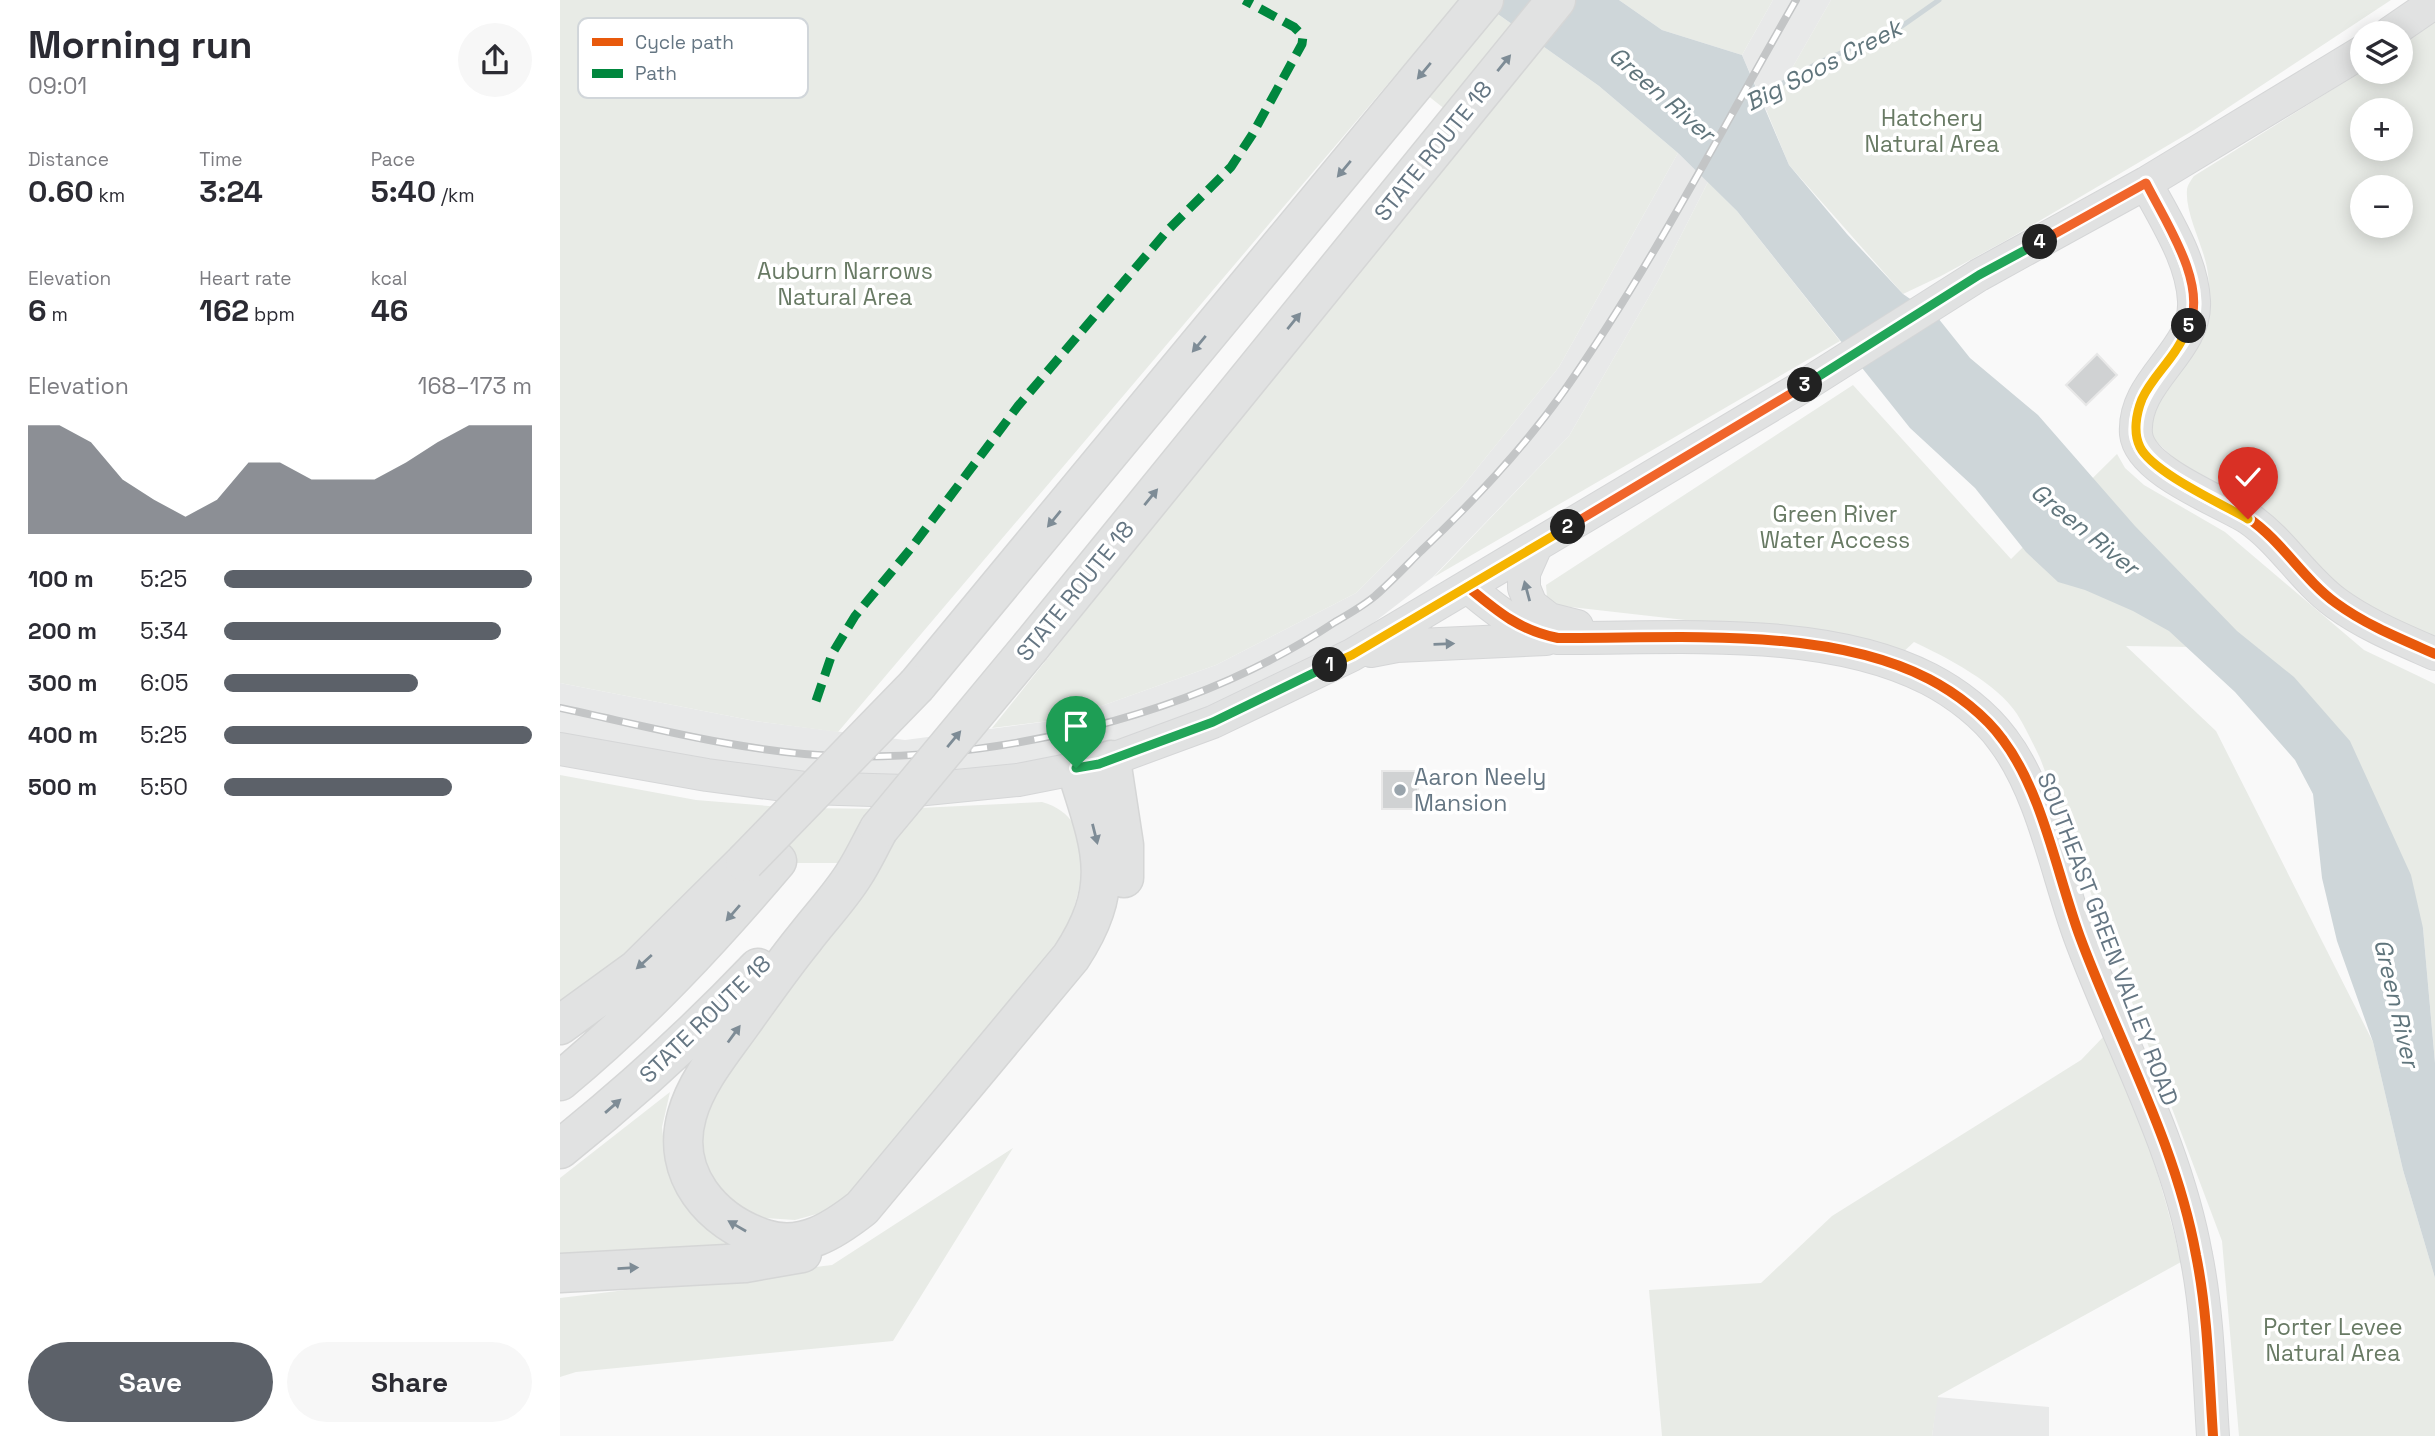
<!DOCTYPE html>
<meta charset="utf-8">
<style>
:root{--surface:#fff;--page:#f7f7f7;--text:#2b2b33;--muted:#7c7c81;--accent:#5c6169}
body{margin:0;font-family:"Space Grotesk",sans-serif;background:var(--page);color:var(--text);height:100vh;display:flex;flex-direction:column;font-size:26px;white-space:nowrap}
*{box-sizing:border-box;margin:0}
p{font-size:23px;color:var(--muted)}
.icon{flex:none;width:38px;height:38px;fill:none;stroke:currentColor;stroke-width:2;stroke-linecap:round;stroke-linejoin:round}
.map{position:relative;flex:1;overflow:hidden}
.details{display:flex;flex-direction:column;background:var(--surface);width:560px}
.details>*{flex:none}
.fabs{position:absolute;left:1790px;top:21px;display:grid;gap:14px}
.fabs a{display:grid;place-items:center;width:63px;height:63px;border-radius:50%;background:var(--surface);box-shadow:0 4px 18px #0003;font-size:35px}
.pin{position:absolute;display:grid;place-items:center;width:60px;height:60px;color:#fff;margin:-72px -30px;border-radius:50% 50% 50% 0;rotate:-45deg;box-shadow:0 0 7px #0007}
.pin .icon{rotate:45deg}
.km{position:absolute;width:35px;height:35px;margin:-18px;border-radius:50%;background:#222;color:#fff;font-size:19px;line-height:35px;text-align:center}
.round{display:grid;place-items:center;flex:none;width:74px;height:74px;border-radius:37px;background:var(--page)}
.headline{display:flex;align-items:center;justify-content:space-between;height:119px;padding:0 28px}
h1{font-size:38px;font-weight:600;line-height:52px}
.figures{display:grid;grid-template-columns:repeat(3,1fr);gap:10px;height:119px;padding:7px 28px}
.figures div{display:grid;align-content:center}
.figures b{font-size:30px;font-weight:600}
.figures small{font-size:19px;font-weight:400}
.figures p{font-size:19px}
.chart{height:196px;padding:14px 28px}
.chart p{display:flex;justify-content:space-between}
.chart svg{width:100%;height:126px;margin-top:7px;fill:var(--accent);opacity:.7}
.button{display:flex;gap:14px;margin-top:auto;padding:14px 28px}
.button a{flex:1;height:80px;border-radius:42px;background:var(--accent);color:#fff;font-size:28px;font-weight:600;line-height:80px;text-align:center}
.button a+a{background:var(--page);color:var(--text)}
ul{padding:0 28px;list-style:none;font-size:23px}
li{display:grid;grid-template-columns:112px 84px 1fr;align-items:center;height:52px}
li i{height:18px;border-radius:9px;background:var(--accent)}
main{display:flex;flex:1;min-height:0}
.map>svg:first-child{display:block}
.built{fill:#e8e9e9}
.green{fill:#e8ebe6;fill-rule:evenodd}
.water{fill:#ced6d9}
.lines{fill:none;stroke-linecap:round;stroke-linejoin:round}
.stream{stroke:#ced6d9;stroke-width:5}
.building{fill:#d0d2d3;stroke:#e8e8e8;stroke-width:2}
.secondary-casing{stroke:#d5d6d7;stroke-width:34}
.highway-casing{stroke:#d5d6d6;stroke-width:41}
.secondary{stroke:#e1e2e2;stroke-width:32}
.highway{stroke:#e1e2e2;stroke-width:38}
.rail-casing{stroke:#c3c5c6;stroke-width:8}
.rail{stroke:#fff;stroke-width:5;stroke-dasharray:16;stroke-linecap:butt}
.highway-bridge-casing{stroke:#d5d6d6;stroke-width:41;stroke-linecap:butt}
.highway-bridge{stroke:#e1e2e2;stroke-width:38}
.quiet{stroke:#00873e;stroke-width:9;stroke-dasharray:18 9;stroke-linecap:butt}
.cycleway-casing{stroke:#fff;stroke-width:15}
.cycleway{stroke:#e8590c;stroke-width:10}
.oneway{fill:#7e8c96}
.split-1-casing{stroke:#fff;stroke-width:14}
.split-2-casing{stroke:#fff;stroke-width:14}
.split-3-casing{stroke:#fff;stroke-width:14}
.split-4-casing{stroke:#fff;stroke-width:14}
.split-5-casing{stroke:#fff;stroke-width:14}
.split-6-casing{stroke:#fff;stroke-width:14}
.split-1{stroke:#22a559;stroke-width:9}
.split-2{stroke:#f5b400;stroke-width:9}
.split-3{stroke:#f0652b;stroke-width:9}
.split-4{stroke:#22a559;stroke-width:9}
.split-5{stroke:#f0652b;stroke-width:9}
.split-6{stroke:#f5b400;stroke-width:9}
.poi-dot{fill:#99a4ac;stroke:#fff;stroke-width:2.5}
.labels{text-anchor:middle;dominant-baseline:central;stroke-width:7;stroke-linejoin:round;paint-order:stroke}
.park-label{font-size:23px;fill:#687a64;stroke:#fff}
.street-label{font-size:23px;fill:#657683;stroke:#fff}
.poi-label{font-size:23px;fill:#657683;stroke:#fff;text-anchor:start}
.water-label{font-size:24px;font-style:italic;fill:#60757c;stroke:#fff}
.key{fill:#fff;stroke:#d1d6da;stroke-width:2}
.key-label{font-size:19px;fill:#657683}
</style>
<main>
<section class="details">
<div class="headline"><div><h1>Morning run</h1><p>09:01</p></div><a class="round"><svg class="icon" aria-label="share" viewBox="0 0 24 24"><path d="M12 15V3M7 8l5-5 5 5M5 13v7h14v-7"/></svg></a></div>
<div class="figures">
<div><p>Distance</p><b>0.60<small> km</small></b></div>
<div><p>Time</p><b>3:24</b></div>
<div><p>Pace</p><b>5:40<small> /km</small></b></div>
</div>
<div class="figures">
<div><p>Elevation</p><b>6<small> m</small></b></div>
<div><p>Heart rate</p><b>162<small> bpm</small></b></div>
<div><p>kcal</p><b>46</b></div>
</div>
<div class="chart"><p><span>Elevation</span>168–173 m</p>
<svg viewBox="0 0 160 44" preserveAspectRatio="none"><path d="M0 44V6L10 6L20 12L30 25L40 32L50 38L60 32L70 19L80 19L90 25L100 25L110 25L120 19L130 12L140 6L150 6L160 6V44z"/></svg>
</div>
<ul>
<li><b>100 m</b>5:25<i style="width:100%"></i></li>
<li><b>200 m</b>5:34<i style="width:90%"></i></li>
<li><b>300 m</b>6:05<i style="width:63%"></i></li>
<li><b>400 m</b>5:25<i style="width:100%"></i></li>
<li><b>500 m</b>5:50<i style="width:74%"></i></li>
</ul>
<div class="button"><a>Save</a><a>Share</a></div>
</section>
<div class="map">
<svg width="1875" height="1436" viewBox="0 0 1875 1436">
<rect width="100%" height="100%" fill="#f9f9f9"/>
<path class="built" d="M1213,0h58l-64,112 -25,-57z
M1118,153l30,29 -50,99 -89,155 -136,141 -134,103 -188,80 -203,34 -348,-45v-66l195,38 150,19 160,-21 151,-54 140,-72 106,-106 97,-120z
M1377,1397l112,10v29h-117z"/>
<path class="green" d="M0,0h918l121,86 79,67 -119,214 -97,120 -106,106 -140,72 -151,54 -73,9 478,-599 -72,-57 -560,660 -83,-11 -195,-38z
M1059,0h154l-31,55 -80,-25z
M1271,0h560l-197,130 -189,111 -64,35 -38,18 -114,-129 -22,-53z
M1875,21v618l-42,-18 -41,-25 -119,-104 -46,-21 -33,-32 -7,-19 1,-9c35,-43 70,-83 59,-143 -4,-23 -22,-55 -20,-78 0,-4 4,-10 7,-14l168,-105 39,1v-27zM1802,110h39v39h-39zM1802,187h39v39h-39z
M1148,182l29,29 103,130 -406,236 135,-141 89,-155z
M1293,385l158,174 106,-105 8,14 19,17 81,47 139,118 71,34v379l-12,-135 -165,-280 -132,-2 90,85 157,311 30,128 32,108v158h-196l-17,-195 -182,-483c-7,-14 -14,-30 -23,-44 -19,-30 -71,-57 -103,-72l-14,13 -92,-21 -255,-29 -6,-8 -1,-12z
M0,775l136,25 97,8 105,1 144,-7c64,18 37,98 19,141l-213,253 -24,16 -29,8 -30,-2 -27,-12 -22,-20 -14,-24 -1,-56 179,-243h-160l-90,89 -70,51z
M1546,1034c32,74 57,150 75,228l-243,134 -6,40h-270l-13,-146 112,-7 71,-67 249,-156z
M110,1092l-8,35 4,36 6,17 66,64 -178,13v-79z
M453,1148l-120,193 -317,31 -16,5v-79l272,-33z"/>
<path class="water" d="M918,0h141l43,30 80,25 47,110 58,69 56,60 35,24 32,40 68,57 97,111 102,105 57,46 56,64 61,134 12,53 12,135v215l-32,-108 -30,-128 -36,-101 -15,-63 -9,-84 -18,-34 -60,-68 -66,-61 -36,-20 -48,-21 -27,-8 -32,-30 -51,-64 -65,-60 -173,-217 -59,-58 -79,-67z"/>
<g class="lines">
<path class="stream" d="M1195,99l63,-36 84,-37 37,-26"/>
</g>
<path class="building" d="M1537,354l20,21 -31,30 -20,-20z
M822,771h36v38h-36z"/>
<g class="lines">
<defs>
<path id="secondary" d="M1830,33l45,-31
M1586,183c19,37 46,76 48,118 3,51 -62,79 -58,133 4,37 83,66 112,84 34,23 55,61 88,85 30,22 65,36 99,51
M976,546l-12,27v15l7,17 18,14 28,7
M908,587c30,25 51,43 90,51 115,1 266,-13 371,41 27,14 56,36 74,61 40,53 54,135 77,197 39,105 96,207 116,318 12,59 13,121 17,181
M811,651l26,-5 149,-7
M0,749l147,26 99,13 100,3 112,-11 81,-16 114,-42 139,-67 450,-268 177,-112 167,-92 216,-131"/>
<path id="highway" d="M471,646l525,-646
M357,685l567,-685
M551,760l13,85v33
M319,829c-9,16 -16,32 -26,47 -14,22 -33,42 -49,63 -22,27 -42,56 -63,85 -20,28 -45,58 -54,91 -17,59 25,107 78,124 37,12 69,-9 97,-31l209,-251c48,-73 29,-112 5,-189
M0,1025l77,-56 108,-107
M0,1081c82,-68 149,-140 217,-220
M0,1149c70,-56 136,-116 198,-181
M0,1273l185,-10 57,-10"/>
</defs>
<use href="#secondary" class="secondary-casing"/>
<use href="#highway" class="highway-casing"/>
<use href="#secondary" class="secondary"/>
<use href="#highway" class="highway"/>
<defs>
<path id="rail" d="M0,708c90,19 182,44 275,48 85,3 170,-8 252,-28 88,-22 173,-56 248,-106 14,-8 28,-16 40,-26 16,-14 31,-30 46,-45 52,-49 101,-101 143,-160 86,-122 158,-262 232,-391"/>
</defs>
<use href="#rail" class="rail-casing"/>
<use href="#rail" class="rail"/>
<defs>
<path id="highway-bridge" d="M319,829l152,-183
M185,862l172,-177"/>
</defs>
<use href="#highway-bridge" class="highway-bridge-casing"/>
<use href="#highway-bridge" class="highway-bridge"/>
<path class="quiet" d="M256,701l16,-47 23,-38 57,-69 106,-141 149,-175 64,-64 21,-32 50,-91 1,-8 -9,-9 -50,-27"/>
<defs>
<path id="cycleway" d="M1586,183c19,37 46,76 48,118 3,51 -62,79 -58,133 4,37 83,66 112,84 34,23 55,61 88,85 30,22 65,36 99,51
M908,587c30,25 51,43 90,51 115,1 266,-13 371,41 27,14 56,36 74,61 40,53 54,135 77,197 39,105 96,207 116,318 12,59 13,121 17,181"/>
</defs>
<use href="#cycleway" class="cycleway-casing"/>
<use href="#cycleway" class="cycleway"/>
</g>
<defs><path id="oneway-solid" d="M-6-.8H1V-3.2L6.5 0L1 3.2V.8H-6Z" transform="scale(1.75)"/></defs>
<g class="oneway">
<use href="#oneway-solid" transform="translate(944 63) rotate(-51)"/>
<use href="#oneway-solid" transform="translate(864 71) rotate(130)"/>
<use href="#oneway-solid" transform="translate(784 169) rotate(130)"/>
<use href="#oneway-solid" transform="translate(734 321) rotate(-51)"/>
<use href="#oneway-solid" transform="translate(639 344) rotate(130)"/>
<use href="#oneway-solid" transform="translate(591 497) rotate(-51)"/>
<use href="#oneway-solid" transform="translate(494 519) rotate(129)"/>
<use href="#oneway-solid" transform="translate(967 591) rotate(-105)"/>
<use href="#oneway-solid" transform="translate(884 644) rotate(-2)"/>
<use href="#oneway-solid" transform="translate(394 739) rotate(-50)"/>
<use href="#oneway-solid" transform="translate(535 834) rotate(76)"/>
<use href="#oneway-solid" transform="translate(173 913) rotate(131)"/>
<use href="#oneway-solid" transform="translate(84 962) rotate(138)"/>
<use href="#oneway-solid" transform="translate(174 1034) rotate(-54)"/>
<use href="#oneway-solid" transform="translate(53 1106) rotate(-41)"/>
<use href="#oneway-solid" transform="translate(177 1226) rotate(-150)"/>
<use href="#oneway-solid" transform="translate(68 1268) rotate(-3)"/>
</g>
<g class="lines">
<defs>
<path id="split-1" d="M516,768l23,-4 114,-42 117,-57"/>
<path id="split-2" d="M770,665l22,-10 216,-128"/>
<path id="split-3" d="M1008,527l237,-142"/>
<path id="split-4" d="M1245,385l174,-110 61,-33"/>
<path id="split-5" d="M1480,242l106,-59c19,38 62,101 43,143"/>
<path id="split-6" d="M1629,326c-4,8 -8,17 -13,24 -11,17 -26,31 -34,49 -6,15 -9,34 -2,48 12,25 82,57 108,72"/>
</defs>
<use href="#split-1" class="split-1-casing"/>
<use href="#split-2" class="split-2-casing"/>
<use href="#split-3" class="split-3-casing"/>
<use href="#split-4" class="split-4-casing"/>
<use href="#split-5" class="split-5-casing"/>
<use href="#split-6" class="split-6-casing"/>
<use href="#split-1" class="split-1"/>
<use href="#split-2" class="split-2"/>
<use href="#split-3" class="split-3"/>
<use href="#split-4" class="split-4"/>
<use href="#split-5" class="split-5"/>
<use href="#split-6" class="split-6"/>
</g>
<circle class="poi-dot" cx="840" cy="790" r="7"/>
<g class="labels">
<g class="park-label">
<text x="1372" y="118">Hatchery<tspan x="1372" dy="26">Natural Area</tspan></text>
<text x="285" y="271">Auburn Narrows<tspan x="285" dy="26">Natural Area</tspan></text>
<text x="1275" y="514">Green River<tspan x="1275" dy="26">Water Access</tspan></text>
<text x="1773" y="1327">Porter Levee<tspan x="1773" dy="26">Natural Area</tspan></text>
</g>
<g class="street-label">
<text transform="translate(873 151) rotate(-51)">STATE ROUTE 18</text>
<text transform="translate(515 591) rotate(-51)">STATE ROUTE 18</text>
<text transform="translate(1548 939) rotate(69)">SOUTHEAST GREEN VALLEY ROAD</text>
<text transform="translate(145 1019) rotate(-44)">STATE ROUTE 18</text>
</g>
<g class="poi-label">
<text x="854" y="777">Aaron Neely<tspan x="854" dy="26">Mansion</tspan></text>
</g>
<g class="water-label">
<text transform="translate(1263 65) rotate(-27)">Big Soos Creek</text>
<text transform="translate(1102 94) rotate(41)">Green River</text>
<text transform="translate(1525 529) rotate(39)">Green River</text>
<text transform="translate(1837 1003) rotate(77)">Green River</text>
</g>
</g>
<rect x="18" y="18" width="230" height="80" rx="10" class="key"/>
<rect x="32" y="38" width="31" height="8" fill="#e8590c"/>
<rect x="32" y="69" width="31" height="9" fill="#00873e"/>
<g class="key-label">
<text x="75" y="49">Cycle path</text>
<text x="75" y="80">Path</text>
</g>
</svg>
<div class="fabs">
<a><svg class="icon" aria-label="layers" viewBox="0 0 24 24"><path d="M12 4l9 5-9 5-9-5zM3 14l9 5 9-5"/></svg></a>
<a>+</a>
<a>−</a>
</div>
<div class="pin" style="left:516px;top:768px;background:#1e9e55"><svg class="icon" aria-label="arrive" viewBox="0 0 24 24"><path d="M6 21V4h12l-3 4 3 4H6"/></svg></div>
<div class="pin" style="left:1688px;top:519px;background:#d93025"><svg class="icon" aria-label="check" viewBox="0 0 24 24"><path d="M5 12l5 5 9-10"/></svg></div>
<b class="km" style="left:770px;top:665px">1</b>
<b class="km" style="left:1008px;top:527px">2</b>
<b class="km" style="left:1245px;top:385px">3</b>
<b class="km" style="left:1480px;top:242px">4</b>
<b class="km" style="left:1629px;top:326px">5</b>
</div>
</main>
